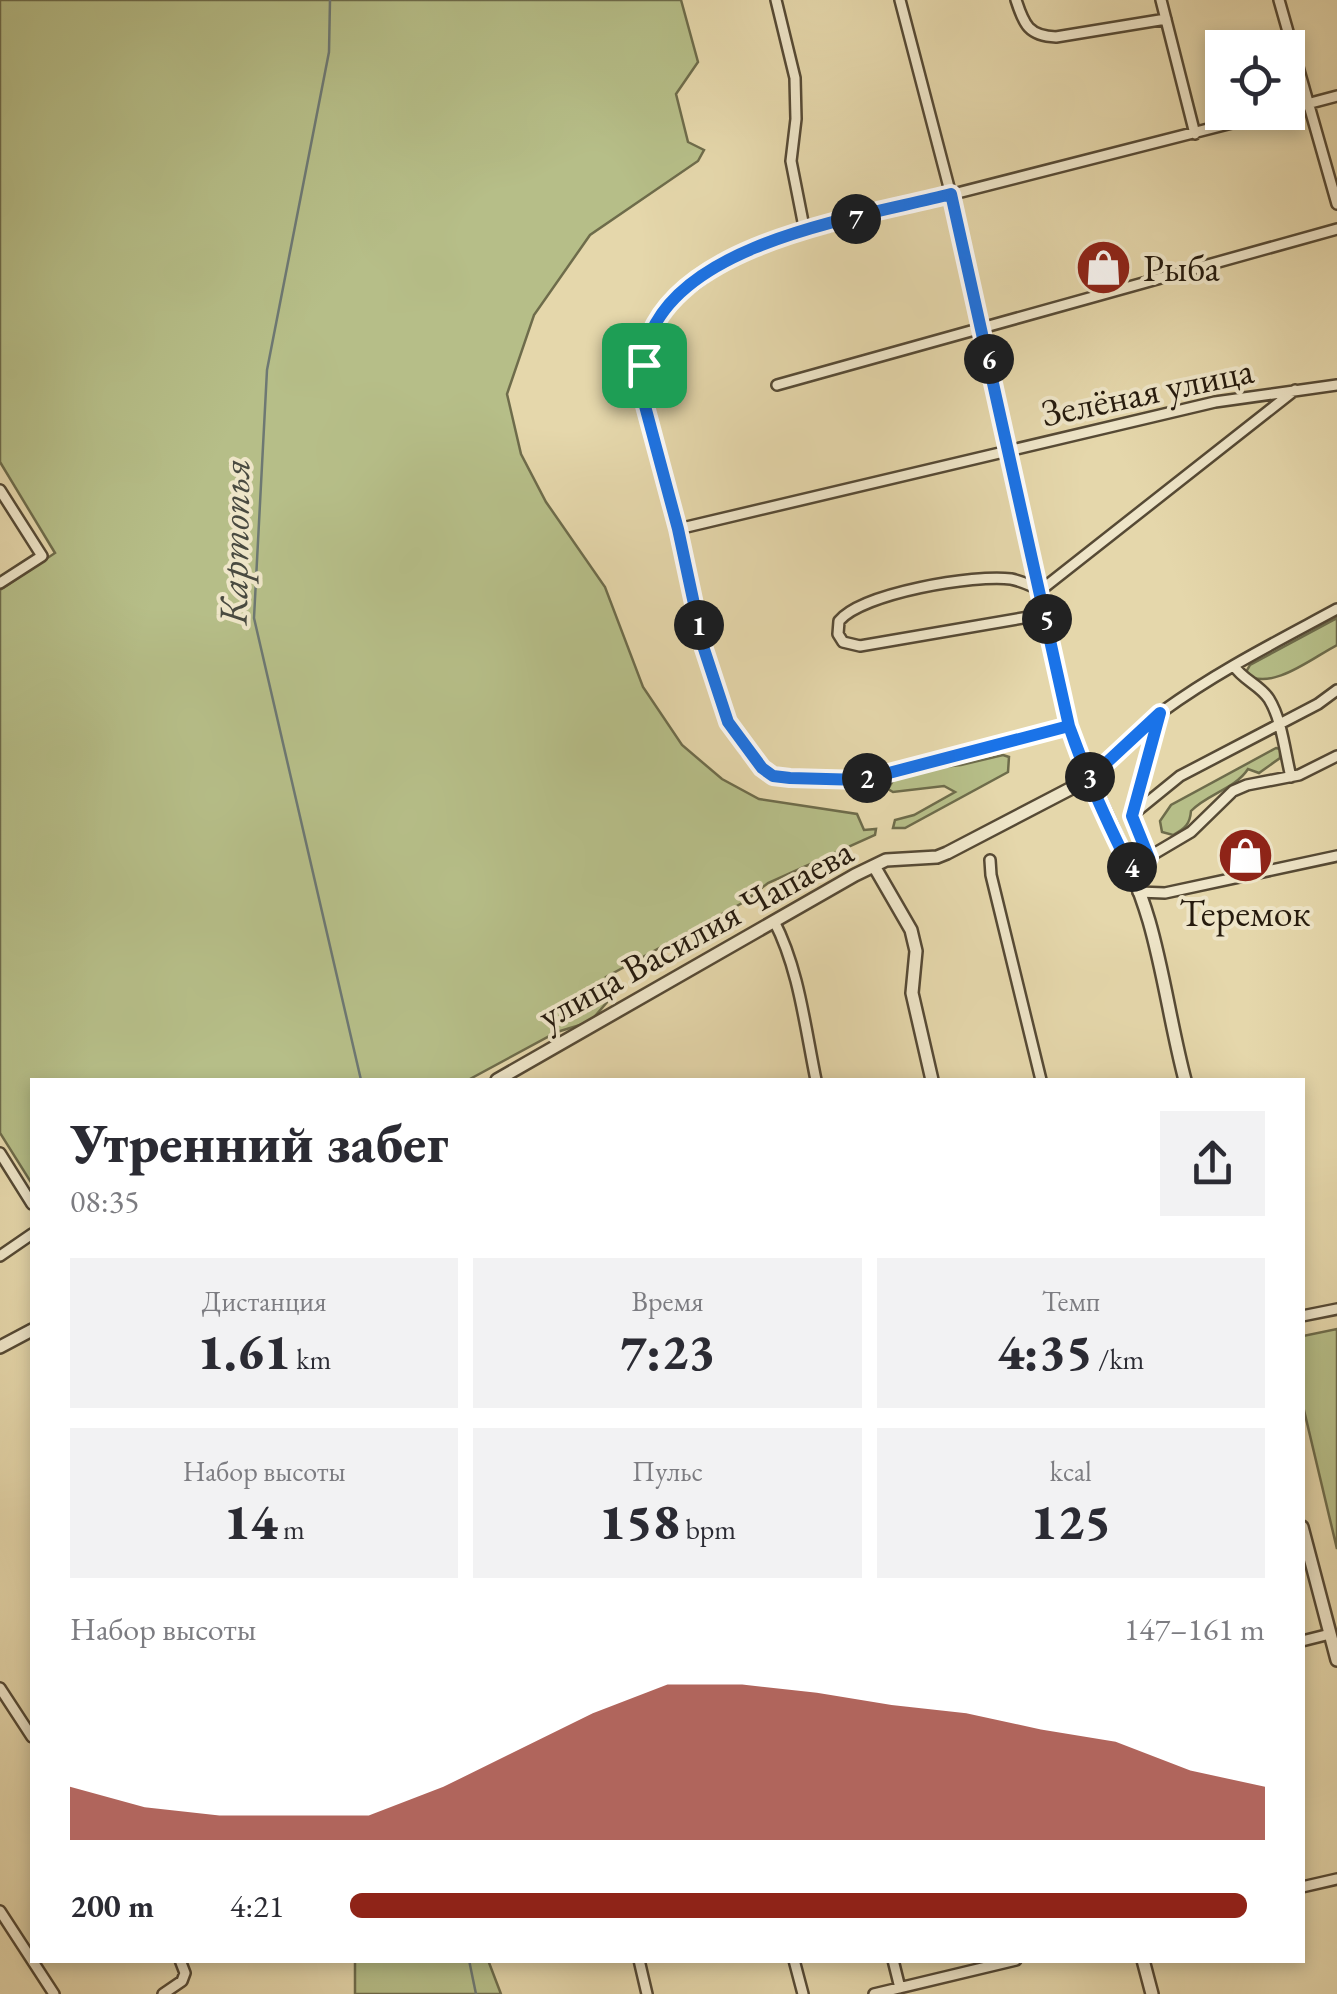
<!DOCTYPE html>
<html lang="ru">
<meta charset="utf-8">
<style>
:root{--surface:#fff;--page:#f2f2f3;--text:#2b2b33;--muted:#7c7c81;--accent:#8f2418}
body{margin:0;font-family:"EB Garamond",serif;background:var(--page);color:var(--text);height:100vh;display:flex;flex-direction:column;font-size:38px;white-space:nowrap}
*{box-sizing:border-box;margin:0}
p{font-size:32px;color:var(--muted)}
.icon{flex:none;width:55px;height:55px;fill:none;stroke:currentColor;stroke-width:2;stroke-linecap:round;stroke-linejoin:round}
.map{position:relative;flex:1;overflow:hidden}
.panel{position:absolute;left:30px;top:1078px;width:1275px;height:885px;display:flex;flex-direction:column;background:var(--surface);border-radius:0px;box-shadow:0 5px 15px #0003}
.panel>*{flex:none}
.controls{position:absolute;left:1205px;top:30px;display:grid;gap:20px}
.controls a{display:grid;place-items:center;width:100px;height:100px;border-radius:0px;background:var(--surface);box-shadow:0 5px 15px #0003;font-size:50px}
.pin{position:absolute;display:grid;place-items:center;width:85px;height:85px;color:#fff;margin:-42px;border-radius:20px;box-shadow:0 5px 15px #0006}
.km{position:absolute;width:50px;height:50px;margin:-25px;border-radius:50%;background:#222;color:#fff;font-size:28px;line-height:50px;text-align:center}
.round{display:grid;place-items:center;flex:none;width:105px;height:105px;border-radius:0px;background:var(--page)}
.headline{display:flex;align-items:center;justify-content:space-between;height:170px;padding:0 40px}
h1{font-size:55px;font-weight:800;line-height:75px}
.figures{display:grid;grid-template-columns:repeat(3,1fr);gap:15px;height:170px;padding:10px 40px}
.figures div{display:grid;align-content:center;border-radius:0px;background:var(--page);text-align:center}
.figures b{font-size:50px;font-weight:800}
.figures small{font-size:28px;font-weight:400}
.figures p{font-size:28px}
.chart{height:280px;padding:20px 40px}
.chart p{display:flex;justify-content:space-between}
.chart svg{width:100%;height:180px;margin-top:10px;fill:var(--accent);opacity:.7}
ul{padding:0 40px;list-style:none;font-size:32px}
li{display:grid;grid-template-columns:160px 120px 1fr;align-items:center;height:75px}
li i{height:25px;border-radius:12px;background:var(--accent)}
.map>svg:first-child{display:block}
.green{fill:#b6be88;stroke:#6e6c4b;stroke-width:2.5}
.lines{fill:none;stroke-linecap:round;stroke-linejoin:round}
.stream{stroke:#6d7873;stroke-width:2.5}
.minor-casing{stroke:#564a35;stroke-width:14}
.tertiary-casing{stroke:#564a35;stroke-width:16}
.minor{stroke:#eee5c8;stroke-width:9}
.tertiary{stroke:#eee5c8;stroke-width:11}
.route-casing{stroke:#fff;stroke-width:20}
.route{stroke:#1a73e8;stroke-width:12}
.labels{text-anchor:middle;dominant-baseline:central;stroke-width:8;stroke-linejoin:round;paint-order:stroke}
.poi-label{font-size:38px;fill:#261b0e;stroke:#eee5c8;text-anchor:start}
.street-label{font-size:38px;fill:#261b0e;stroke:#eee5c8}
.water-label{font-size:40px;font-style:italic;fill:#494a40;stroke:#eee5c8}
</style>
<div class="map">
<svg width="1337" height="1994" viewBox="0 0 1337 1994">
<rect width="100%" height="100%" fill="#e5d7ab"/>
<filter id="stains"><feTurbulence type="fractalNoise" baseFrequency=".002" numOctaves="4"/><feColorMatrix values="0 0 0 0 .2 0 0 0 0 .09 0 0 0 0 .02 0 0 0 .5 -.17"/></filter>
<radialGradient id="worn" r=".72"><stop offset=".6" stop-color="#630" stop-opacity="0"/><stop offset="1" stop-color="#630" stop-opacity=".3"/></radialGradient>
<path class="green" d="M0,0h681l17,62 -22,32 12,48 16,8 -6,11 -108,74 -56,80 -27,79 14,60 25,48 59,85 38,100 39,58 40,34 37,20 98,15 7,16 12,-1 -1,6 -107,48 -24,19 -138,75 8,17 -24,28 -33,10 -89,48h-436v104l-32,-51v-543l55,-37 -55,-91z
M1337,618v27c-25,13 -66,47 -92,29l5,-9z
M1276,748l4,1v9l-21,15 -11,-4c-13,20 -41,25 -57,42 -1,13 -6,18 -18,24l-11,-3 -2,-11 11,-16z
M1003,755l6,2 -1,15 -103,56h-12l2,-8 19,-5 41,-23 -11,-6 -51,6 -5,-3 7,-12 19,-7 47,-5z
M1337,1329v220l-34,-143v-70z
M355,1960h133l13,34h-146z"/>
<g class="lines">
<path class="stream" d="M330,0l-1,52 -62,318 -13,248 107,462
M469,1960l7,34"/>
<defs>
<path id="minor" d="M776,0l19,78 1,41 -5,42 14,71
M900,0l51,195
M1016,0c8,25 13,36 40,37l110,-18
M1161,0l34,134
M1279,0l58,204
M1288,109l49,-13
M777,385l560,-156
M0,490l42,66 -42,27
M678,529l537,-127 122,-17
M1046,614l-186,32 -17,-4 -5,-8 1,-13c23,-28 136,-47 172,-42 11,2 20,7 30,11l254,-200
M1234,666c9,14 26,19 35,33 13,21 16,54 22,78
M1069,726l-207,54 -89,-4 -27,-25 -19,-29 -24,-76 -25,-117 -33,-123v-41l5,-30 25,-36 55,-41 39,-17 506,-129
M1089,779c24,-23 48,-48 74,-68 55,-40 115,-70 174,-102
M1132,815l48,-39 138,-72 19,-14
M1149,857l-17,-42 27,-97
M990,860l1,15 50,205
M1130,868l61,-36 42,-41 14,-6 52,-10 38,-19
M1138,892l27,1 172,-37
M774,921c25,48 31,106 42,159
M0,1153l32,51
M0,1256l32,-22
M1302,1316l35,-7
M1302,1641l28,-7
M0,1688l32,49
M1302,1887l35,-8
M0,1911l54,83
M639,1960l8,34
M794,1960l9,34
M893,1960l7,28
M163,1994l19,-13 3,-8 -5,-13
M874,1994l142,-34"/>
<path id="tertiary" d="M951,195l118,531c23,66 60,127 80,195 15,52 22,106 36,159
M874,866l37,64 5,21 -4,42 20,87
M497,1080l358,-205 31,-15 51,-3 10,-4 142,-74
M0,1347l32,-17
M1302,1527l35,133
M1143,1960l9,34"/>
</defs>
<use href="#minor" class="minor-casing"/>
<use href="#tertiary" class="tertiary-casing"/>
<use href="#minor" class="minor"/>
<use href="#tertiary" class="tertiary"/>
</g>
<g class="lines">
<defs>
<path id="route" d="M644,365l1,41 33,123 25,117 25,76 34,46 11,8 17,2 72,2 207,-54 20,53 71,-66 -28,103 17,42 -19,10c-23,-46 -45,-93 -61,-142l-118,-532c-89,23 -262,46 -301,141 -4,9 -4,21 -6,30"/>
</defs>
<use href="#route" class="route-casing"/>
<use href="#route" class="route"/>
</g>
<defs>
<symbol id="shop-disc" viewBox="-11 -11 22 22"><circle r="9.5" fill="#8f2418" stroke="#eee5c8"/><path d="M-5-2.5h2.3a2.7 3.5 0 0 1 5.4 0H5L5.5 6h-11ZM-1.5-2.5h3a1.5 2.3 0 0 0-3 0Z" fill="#fff"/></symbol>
</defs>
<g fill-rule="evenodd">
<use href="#shop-disc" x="1072" y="236" width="63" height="63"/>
<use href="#shop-disc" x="1214" y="824" width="63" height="63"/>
</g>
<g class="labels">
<g class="poi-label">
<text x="1143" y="267">Рыба</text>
<text x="1245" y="912" text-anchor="middle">Теремок</text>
</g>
<g class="street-label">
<text transform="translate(1147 391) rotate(-12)">Зелёная улица</text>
<text transform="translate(695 933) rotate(-29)">улица Василия Чапаева</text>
</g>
<g class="water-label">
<text transform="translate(234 542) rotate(-89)">Картопья</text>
</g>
</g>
<rect width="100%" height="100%" filter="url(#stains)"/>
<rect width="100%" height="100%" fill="url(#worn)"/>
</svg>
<div class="controls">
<a><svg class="icon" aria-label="locate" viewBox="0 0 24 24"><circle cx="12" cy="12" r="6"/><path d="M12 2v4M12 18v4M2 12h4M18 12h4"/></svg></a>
</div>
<div class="pin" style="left:644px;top:365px;background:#1e9e55"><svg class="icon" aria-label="arrive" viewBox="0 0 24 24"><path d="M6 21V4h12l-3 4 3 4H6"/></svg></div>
<b class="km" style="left:699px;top:625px">1</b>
<b class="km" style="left:867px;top:778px">2</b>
<b class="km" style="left:1090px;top:777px">3</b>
<b class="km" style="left:1132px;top:867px">4</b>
<b class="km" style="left:1047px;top:619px">5</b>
<b class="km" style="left:989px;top:359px">6</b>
<b class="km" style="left:856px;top:219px">7</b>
<section class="panel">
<div class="headline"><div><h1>Утренний забег</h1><p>08:35</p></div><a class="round"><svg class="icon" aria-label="share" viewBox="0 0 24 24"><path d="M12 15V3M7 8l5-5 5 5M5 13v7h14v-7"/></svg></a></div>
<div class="figures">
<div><p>Дистанция</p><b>1.61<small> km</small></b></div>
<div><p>Время</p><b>7:23</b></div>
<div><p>Темп</p><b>4:35<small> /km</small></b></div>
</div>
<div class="figures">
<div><p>Набор высоты</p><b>14<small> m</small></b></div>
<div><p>Пульс</p><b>158<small> bpm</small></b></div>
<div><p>kcal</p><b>125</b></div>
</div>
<div class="chart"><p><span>Набор высоты</span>147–161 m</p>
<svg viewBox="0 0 160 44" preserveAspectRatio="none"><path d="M0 44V31L10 36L20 38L30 38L40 38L50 31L60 22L70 13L80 6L90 6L100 8L110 11L120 13L130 17L140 20L150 27L160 31V44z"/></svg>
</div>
<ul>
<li><b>200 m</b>4:21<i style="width:98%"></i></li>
</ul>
</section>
</div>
